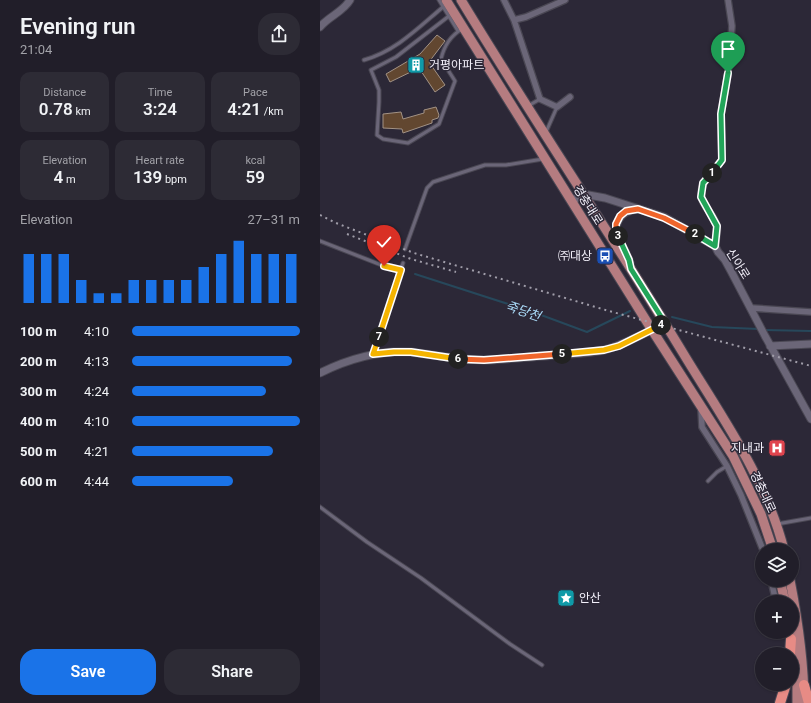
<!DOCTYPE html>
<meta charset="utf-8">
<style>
:root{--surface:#211e29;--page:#2d2b35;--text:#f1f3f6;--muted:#a2a2a8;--line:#3e3c46;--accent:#1a73e8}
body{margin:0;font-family:Roboto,"Noto Sans KR",sans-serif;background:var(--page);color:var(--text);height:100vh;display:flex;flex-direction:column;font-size:15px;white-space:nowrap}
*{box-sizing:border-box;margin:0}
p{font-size:13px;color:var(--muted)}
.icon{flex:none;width:22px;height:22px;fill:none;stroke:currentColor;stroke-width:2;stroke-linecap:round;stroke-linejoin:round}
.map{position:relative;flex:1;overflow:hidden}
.sheet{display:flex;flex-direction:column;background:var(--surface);width:320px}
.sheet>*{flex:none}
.tools{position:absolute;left:435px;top:543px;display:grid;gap:8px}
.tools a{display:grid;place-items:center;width:44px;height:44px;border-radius:50%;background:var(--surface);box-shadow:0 1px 3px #0004,0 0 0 1px var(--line);font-size:20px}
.pin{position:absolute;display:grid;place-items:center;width:34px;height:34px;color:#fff;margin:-41px -17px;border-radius:50% 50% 50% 0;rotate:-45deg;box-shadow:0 0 4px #0007}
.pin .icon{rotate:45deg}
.km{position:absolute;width:20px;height:20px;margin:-10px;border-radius:50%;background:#222;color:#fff;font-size:11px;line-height:20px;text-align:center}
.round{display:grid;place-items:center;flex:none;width:42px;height:42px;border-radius:16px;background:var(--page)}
.overview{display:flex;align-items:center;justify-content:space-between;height:68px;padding:0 20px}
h1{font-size:22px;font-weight:600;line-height:30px}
.stats{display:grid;grid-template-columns:repeat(3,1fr);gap:6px;height:68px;padding:4px 20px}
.stats div{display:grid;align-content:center;border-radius:10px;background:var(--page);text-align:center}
.stats b{font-size:17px;font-weight:600}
.stats small{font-size:11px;font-weight:400}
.stats p{font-size:11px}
.chart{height:112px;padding:8px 20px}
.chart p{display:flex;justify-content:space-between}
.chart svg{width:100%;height:72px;margin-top:4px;stroke:var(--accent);stroke-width:6}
.primary-button{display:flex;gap:8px;margin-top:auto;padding:8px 20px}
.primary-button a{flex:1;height:46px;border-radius:16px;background:var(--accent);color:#fff;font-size:16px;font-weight:600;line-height:46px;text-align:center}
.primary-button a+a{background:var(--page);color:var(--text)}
ul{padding:0 20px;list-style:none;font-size:13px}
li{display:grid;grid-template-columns:64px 48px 1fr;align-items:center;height:30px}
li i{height:10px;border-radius:5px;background:var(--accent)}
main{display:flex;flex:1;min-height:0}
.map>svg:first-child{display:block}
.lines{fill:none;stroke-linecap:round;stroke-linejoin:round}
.stream{stroke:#27485b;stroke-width:2}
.building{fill:#624730;stroke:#a29285}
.service-casing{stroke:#4a4753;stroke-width:5}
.minor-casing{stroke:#4a4753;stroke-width:8}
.tertiary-casing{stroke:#4a4753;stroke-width:9}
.secondary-casing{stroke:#4a4753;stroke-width:10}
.primary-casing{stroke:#4a4753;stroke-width:11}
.motorway-casing{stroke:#4a4753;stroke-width:12}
.service{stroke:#6b6678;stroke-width:3}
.minor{stroke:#6b6678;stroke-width:5.5}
.tertiary{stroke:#6b6678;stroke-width:7}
.secondary{stroke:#6b6678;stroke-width:8}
.primary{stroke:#b57c80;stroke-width:9}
.motorway{stroke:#e78b85;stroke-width:10}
.rail{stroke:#a09da9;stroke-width:2;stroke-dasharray:2 4;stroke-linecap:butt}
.split-1-casing{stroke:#fff;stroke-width:8}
.split-2-casing{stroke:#fff;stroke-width:8}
.split-3-casing{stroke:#fff;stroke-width:8}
.split-4-casing{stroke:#fff;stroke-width:8}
.split-5-casing{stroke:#fff;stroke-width:8}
.split-6-casing{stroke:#fff;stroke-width:8}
.split-7-casing{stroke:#fff;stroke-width:8}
.split-8-casing{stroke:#fff;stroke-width:8}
.split-1{stroke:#22a559;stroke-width:5}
.split-2{stroke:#22a559;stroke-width:5}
.split-3{stroke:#f0652b;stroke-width:5}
.split-4{stroke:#22a559;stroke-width:5}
.split-5{stroke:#f5b400;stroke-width:5}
.split-6{stroke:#f0652b;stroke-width:5}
.split-7{stroke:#f5b400;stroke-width:5}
.split-8{stroke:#f5b400;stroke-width:5}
.labels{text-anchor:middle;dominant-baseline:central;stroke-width:3;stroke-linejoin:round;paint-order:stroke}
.poi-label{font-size:12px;fill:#f3f0fa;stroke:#2c2837;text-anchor:start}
.street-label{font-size:12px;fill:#f3f0fa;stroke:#2c2837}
.water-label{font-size:13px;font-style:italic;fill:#aadaf8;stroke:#2c2837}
</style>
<main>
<section class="sheet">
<div class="overview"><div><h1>Evening run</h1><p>21:04</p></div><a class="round"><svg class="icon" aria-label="share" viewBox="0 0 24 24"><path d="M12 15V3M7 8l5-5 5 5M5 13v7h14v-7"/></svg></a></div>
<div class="stats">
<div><p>Distance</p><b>0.78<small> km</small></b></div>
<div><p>Time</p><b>3:24</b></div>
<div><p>Pace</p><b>4:21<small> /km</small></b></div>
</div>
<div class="stats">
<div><p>Elevation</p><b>4<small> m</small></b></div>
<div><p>Heart rate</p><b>139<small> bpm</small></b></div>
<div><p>kcal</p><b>59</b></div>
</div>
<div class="chart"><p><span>Elevation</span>27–31 m</p>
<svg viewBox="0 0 160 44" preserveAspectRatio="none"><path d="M5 44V14M15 44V14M25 44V14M35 44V30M45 44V38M55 44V38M65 44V30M75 44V30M85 44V30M95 44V30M105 44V22M115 44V14M125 44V6M135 44V14M145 44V14M155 44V14"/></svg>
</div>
<ul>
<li><b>100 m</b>4:10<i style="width:100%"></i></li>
<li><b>200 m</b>4:13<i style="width:95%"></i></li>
<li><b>300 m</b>4:24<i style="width:80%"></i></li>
<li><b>400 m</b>4:10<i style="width:100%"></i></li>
<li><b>500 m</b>4:21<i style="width:84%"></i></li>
<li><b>600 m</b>4:44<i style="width:60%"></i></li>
</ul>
<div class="primary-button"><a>Save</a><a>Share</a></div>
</section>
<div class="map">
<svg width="491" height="703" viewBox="0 0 491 703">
<rect width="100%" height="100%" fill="#2c2837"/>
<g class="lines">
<path class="stream" d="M95,274l118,38 54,20 43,-21
M352,317l40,10 47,2
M444,330l47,1"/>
</g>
<path class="building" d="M117,35l8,6 -16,21 16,23 -10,7 -16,-24 -29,14 -4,-8 34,-20z
M116,107l3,8 -1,3 -6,2v3l-29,10 -1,-4 -19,-1v-14l18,-2 2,7 21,-6v-3z"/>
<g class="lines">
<defs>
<path id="service" d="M119,0l19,31
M129,16l-53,41 -25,13 8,20v12l-2,33 6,4 25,4 31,-19 16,-43 -14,-22c3,-13 9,-23 21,-30
M44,60c32,-9 54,-32 79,-53
M208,106l12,-7
M226,132l11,-25
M0,241l64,25 17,4
M85,249l22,-61 6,-6 52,-17h21l37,-6
M53,354l30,-91
M388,481l9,-9 10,-6
M0,507l47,35 54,36 89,66 32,21
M457,524l34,-6"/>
<path id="minor" d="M184,0l10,20 26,79 17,8 13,-10
M194,20l12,-3 39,-17
M395,246c1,-6 3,-13 2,-19 -2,-16 -22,-22 -14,-42 3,-9 13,-17 19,-25l-1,-46 7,-41 4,-47 -4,-26
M431,308l60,4
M381,408l1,19 25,39 14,29 22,55
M451,580l5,22"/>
<path id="tertiary" d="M0,27c9,-11 23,-15 30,-27
M263,194l22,4 59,19 51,29 3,6 7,8 6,11 34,65 46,83
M310,263c-4,-15 -20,-29 -11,-44 4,-7 10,-9 18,-10
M450,346l41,-2
M0,373c28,-14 59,-23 91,-21 24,3 48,8 72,8 20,0 41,-3 61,-4 20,-2 41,-2 60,-6 17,-4 32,-13 48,-20"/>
<path id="secondary" d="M252,201l11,-7"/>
<path id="primary" d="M126,0l206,330 81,126 28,58 12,36
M141,0c72,119 150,234 222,353 38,63 83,125 101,197
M460,580l5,22
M470,580c8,41 14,82 14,123
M470,632l7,54v17"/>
<path id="motorway" d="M470,654l1,-15
M484,685l5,18
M460,703l6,-19"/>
</defs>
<use href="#service" class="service-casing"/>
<use href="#minor" class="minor-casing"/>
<use href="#tertiary" class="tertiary-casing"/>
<use href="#secondary" class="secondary-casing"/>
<use href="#primary" class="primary-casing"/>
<use href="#motorway" class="motorway-casing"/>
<use href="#service" class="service"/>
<use href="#minor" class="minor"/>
<use href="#tertiary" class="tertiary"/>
<use href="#secondary" class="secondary"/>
<use href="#primary" class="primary"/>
<use href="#motorway" class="motorway"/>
<path class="rail" d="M0,215l16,8 78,30 195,58 202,55
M27,234l64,25 45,13"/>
</g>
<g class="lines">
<defs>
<path id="split-1" d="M392,173l10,-13 -1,-46 7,-41"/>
<path id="split-2" d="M375,234l20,12 2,-20 -16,-29 2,-14 9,-10"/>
<path id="split-3" d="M298,236l-2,-3v-9l4,-8 6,-5 12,-2 26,9 31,16"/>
<path id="split-4" d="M298,236l11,24 2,9 34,54 -4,2"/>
<path id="split-5" d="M242,354l42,-4 15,-4 42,-21"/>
<path id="split-6" d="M138,359l26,1 78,-6"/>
<path id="split-7" d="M59,337l-6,17 21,-2h17l47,7"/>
<path id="split-8" d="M59,337l22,-67 -17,-4"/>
</defs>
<use href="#split-1" class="split-1-casing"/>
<use href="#split-2" class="split-2-casing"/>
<use href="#split-3" class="split-3-casing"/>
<use href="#split-4" class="split-4-casing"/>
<use href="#split-5" class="split-5-casing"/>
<use href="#split-6" class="split-6-casing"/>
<use href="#split-7" class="split-7-casing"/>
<use href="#split-8" class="split-8-casing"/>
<use href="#split-1" class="split-1"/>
<use href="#split-2" class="split-2"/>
<use href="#split-3" class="split-3"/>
<use href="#split-4" class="split-4"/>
<use href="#split-5" class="split-5"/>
<use href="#split-6" class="split-6"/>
<use href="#split-7" class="split-7"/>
<use href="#split-8" class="split-8"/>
</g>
<defs>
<symbol id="building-square" viewBox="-11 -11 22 22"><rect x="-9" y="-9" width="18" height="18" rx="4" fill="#0f9aa8" stroke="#2c2837"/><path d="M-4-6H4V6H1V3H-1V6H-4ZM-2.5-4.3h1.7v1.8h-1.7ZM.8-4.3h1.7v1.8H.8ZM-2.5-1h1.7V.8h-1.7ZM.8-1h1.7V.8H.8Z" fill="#fff"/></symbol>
<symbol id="bus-square" viewBox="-11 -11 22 22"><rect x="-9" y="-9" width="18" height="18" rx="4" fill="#1a4fb4" stroke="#2c2837"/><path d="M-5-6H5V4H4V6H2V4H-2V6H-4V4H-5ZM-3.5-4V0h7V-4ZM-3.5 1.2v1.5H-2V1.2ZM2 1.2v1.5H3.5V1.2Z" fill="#fff"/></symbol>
<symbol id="hospital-square" viewBox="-11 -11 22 22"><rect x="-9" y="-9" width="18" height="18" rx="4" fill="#e0444e" stroke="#2c2837"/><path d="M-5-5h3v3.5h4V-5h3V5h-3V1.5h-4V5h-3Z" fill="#fff"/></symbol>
<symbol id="sight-square" viewBox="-11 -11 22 22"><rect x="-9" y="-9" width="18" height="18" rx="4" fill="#0f9aa8" stroke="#2c2837"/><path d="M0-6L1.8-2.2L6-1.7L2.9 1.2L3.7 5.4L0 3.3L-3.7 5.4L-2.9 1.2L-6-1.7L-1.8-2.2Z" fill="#fff"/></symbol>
</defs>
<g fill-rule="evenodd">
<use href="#building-square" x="86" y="55" width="20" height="20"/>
<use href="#bus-square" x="275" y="246" width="20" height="20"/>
<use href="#hospital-square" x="447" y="438" width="20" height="20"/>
<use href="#sight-square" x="236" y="588" width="20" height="20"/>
</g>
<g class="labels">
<g class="poi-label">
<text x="109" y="65">거평아파트</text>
<text x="272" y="256" text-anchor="end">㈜대상</text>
<text x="444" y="448" text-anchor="end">지내과</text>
<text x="259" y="598">안산</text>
</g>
<g class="street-label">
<text transform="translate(268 205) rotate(58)">경충대로</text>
<text transform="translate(418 264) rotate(58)">신아로</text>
<text transform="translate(443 492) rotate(65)">경충대로</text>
</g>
<g class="water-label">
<text transform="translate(203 311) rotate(19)">죽당천</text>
</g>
</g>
</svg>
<div class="tools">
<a><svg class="icon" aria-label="layers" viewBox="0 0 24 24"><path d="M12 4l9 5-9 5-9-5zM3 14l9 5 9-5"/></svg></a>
<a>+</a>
<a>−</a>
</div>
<div class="pin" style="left:408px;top:73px;background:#1e9e55"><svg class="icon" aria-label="arrive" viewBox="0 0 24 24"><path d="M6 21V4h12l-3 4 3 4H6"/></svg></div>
<div class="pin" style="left:64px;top:266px;background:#d93025"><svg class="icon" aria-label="check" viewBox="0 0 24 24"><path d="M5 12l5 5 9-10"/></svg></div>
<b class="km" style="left:392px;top:173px">1</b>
<b class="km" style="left:375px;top:234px">2</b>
<b class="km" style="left:298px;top:236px">3</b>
<b class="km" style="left:341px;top:325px">4</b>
<b class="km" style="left:242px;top:354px">5</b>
<b class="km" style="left:138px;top:359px">6</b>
<b class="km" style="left:59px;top:337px">7</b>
</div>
</main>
